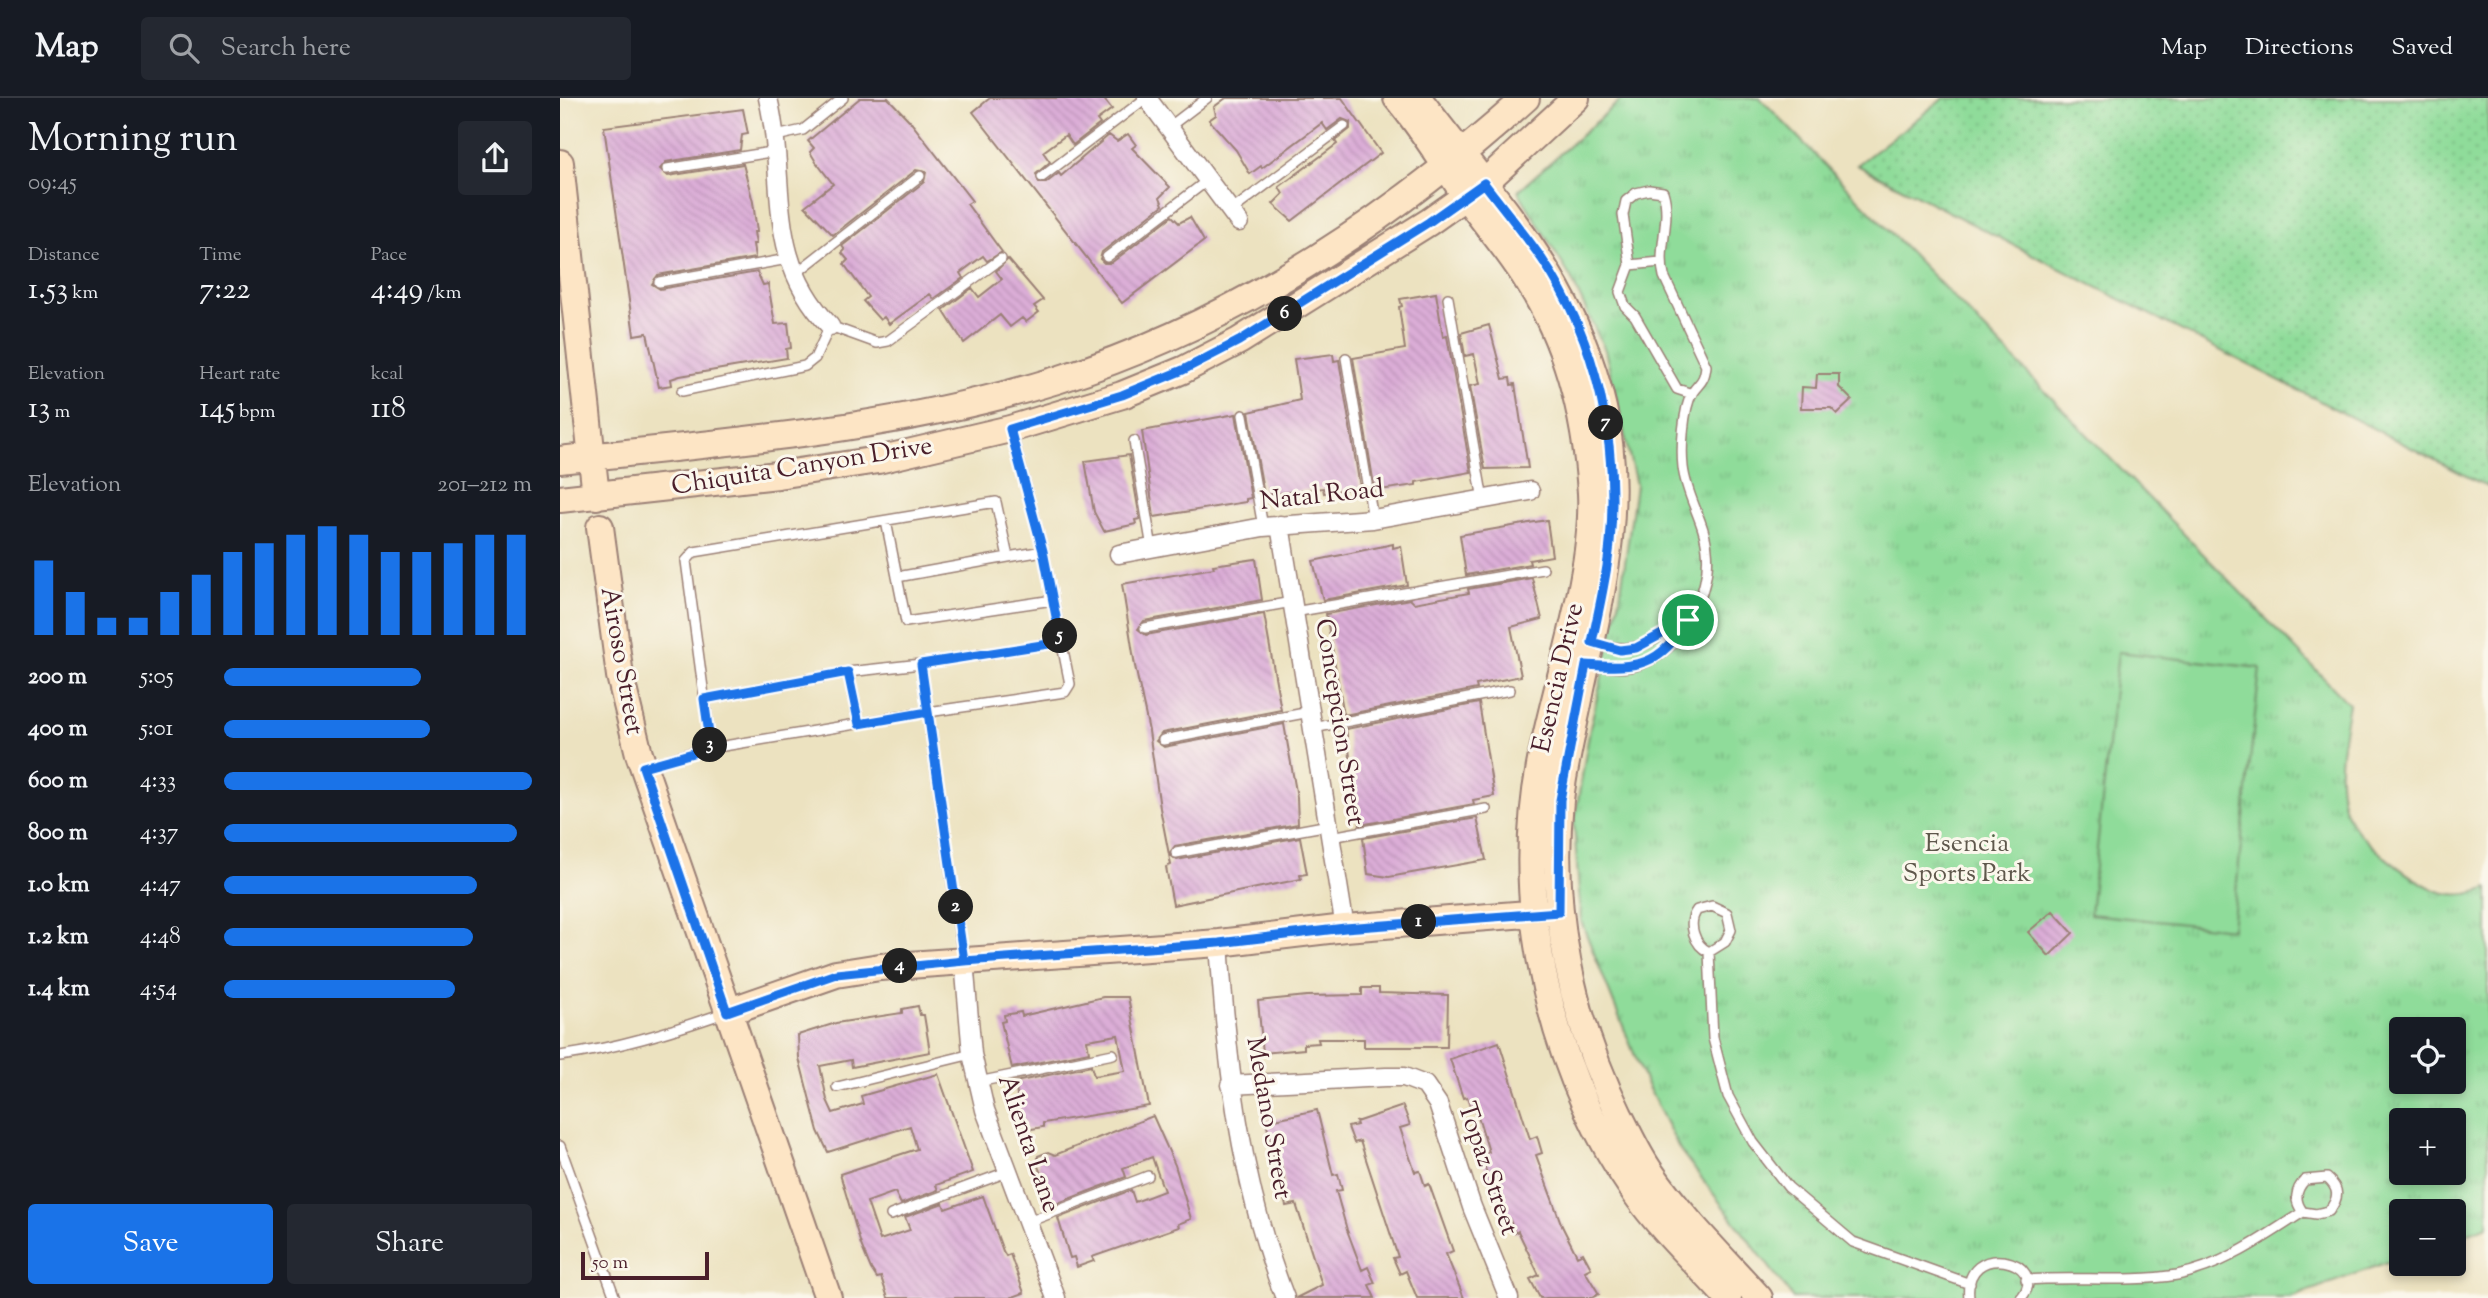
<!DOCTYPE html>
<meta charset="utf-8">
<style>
:root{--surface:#171b24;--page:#242831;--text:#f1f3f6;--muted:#9ea1a6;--line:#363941;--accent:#1a73e8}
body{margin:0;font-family:"Sorts Mill Goudy",serif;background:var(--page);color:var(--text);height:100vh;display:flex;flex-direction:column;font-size:26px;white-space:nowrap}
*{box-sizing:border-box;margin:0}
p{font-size:23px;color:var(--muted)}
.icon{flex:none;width:38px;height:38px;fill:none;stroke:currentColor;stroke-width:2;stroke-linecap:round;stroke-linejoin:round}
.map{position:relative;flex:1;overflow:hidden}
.sheet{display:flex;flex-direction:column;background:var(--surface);width:560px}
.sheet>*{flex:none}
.fabs{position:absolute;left:1829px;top:919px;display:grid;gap:14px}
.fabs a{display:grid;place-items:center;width:77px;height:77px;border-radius:7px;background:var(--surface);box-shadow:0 4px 10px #0003;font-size:35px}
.scale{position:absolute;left:21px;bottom:18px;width:128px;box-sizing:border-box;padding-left:7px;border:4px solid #4a1f2b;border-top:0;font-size:19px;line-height:24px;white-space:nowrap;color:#4a1f2b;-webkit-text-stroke:5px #fbf7ec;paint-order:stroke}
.pin{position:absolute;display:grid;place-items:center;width:60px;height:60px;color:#fff;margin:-30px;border:4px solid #fff;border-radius:50%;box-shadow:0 2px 7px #0007}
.km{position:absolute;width:35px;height:35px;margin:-18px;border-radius:50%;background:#222;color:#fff;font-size:19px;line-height:35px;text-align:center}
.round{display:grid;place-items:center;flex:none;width:74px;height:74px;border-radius:7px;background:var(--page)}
.head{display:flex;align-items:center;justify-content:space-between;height:119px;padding:0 28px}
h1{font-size:38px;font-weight:600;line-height:52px}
.stats{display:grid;grid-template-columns:repeat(3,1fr);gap:10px;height:119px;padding:7px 28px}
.stats div{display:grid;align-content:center}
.stats b{font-size:30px;font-weight:600}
.stats small{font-size:19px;font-weight:400}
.stats p{font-size:19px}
.chart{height:196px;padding:14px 28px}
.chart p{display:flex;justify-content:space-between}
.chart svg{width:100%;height:126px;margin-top:7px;stroke:var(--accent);stroke-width:6}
.cta{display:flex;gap:14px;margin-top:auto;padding:14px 28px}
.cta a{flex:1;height:80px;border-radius:7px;background:var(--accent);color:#fff;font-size:28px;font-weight:600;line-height:80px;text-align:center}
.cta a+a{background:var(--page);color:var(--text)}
ul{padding:0 28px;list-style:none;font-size:23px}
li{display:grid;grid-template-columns:112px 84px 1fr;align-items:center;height:52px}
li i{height:18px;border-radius:9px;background:var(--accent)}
header{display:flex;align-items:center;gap:42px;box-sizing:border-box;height:98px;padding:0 35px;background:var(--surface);border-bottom:2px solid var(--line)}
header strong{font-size:33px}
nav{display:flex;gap:38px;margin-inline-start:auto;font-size:24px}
.search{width:490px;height:63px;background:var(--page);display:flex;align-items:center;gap:18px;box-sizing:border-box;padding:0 24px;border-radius:7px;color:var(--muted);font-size:26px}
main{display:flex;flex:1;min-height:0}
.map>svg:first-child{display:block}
.grass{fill:url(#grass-dots);stroke:#6c7e62;stroke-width:2}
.park{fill:url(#park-tufts);stroke:#6c7e62;stroke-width:2;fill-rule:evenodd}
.pitch{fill:#8fdc9a;stroke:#6c7e62;stroke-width:2}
.building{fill:url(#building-back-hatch)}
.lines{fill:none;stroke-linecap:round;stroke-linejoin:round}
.lane-casing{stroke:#9b8076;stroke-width:12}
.street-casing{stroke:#9b8076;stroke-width:21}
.secondary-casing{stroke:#9b8076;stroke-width:30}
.lane{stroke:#fff;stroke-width:9}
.street{stroke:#fff;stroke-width:18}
.secondary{stroke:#fde5c5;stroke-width:26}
.route-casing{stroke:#fff;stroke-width:14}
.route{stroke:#1a73e8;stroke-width:9}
.labels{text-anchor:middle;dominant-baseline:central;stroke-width:6;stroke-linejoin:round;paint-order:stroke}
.street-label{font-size:26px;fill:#4a1f2b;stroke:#fbf7ec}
.park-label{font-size:26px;fill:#5f584c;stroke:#fbf7ec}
</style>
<header>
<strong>Map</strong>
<div class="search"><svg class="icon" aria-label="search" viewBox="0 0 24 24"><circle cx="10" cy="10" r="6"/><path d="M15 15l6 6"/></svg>Search here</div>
<nav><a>Map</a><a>Directions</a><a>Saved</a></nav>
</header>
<main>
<section class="sheet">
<div class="head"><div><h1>Morning run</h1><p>09:45</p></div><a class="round"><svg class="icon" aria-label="share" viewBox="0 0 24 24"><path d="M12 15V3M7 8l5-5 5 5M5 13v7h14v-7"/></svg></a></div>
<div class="stats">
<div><p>Distance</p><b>1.53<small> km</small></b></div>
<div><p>Time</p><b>7:22</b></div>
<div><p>Pace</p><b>4:49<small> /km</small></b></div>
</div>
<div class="stats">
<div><p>Elevation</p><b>13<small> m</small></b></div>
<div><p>Heart rate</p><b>145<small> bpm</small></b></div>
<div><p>kcal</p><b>118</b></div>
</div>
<div class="chart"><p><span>Elevation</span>201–212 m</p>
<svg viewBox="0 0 160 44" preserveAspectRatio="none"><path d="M5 44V18M15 44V29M25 44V38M35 44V38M45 44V29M55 44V23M65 44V15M75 44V12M85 44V9M95 44V6M105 44V9M115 44V15M125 44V15M135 44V12M145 44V9M155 44V9"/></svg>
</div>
<ul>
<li><b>200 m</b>5:05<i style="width:64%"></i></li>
<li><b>400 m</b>5:01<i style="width:67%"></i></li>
<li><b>600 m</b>4:33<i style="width:100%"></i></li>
<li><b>800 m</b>4:37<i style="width:95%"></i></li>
<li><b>1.0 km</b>4:47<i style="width:82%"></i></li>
<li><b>1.2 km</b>4:48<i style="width:81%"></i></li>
<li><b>1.4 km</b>4:54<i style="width:75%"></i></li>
</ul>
<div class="cta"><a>Save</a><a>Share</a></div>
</section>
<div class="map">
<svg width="1928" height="1200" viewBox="0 0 1928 1200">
<defs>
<pattern id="grass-dots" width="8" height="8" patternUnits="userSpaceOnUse" patternTransform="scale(1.75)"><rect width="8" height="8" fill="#8fdc9a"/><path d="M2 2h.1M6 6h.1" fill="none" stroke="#7dbc85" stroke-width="1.8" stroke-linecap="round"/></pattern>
<pattern id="park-tufts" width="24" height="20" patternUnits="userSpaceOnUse" patternTransform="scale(1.75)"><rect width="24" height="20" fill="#8fdc9a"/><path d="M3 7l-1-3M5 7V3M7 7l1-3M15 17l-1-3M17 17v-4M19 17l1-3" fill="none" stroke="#7dbc85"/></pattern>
<pattern id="building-back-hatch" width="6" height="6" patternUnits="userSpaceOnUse" patternTransform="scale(1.75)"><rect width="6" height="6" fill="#dbadd7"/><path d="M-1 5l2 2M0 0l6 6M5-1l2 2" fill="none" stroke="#bd94b9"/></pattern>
</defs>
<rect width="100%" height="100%" fill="#fbf7ec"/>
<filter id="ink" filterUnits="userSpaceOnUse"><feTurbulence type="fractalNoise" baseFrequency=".0143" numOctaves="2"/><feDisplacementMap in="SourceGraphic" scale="14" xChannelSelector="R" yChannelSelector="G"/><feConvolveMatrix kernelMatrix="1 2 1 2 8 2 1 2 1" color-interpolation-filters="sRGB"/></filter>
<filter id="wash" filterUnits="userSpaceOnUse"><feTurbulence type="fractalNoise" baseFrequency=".00686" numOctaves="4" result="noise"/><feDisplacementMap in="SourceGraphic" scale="28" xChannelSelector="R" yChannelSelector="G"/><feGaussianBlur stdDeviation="1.57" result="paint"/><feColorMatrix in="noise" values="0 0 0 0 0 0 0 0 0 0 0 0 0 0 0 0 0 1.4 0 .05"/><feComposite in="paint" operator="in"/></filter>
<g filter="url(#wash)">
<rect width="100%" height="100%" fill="#ece2c0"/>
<path class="grass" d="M1384,0h544v389l-631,-322z"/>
<path class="park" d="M1063,0h137l589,606c-6,34 -15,71 -4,106 10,29 68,72 96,82 14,5 34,2 47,-4v338l-34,12v-27h-53v46l-111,41h-497l-113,-148 -35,-69 -64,-160 -7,-97 16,-96 30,-130 16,-113 -31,-135 -34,-72 -53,-87zM1841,931h53v53h-53zM1841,1022h53v52h-53z"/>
<path class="pitch" d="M1558,554l142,16 -28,261 -142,-15z"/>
<g id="blocks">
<path class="building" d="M300,0h28l21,22 63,81 -5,3 35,48 -15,9 -4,-5 -23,17 3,5 -29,21 -4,-5 -41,30 -5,-7 -4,3 -17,-19 5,-4 -24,-33 4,-4 -6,-7 3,-3 -3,-4 82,-64 2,-10 -10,-2 -83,65 -28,-29 28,-22 -17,-22 -6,-10 4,-4 -6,-7z
M430,0h113l9,11 -15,11 3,4 -27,21 -7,-10 -23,17 7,10 -14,12 3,9h7l13,-10 2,3 48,-41 8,6 11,-7 8,11 -4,3 38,39 -10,10 3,8 -61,47 -2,7 4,4h7l61,-47 7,7 11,-6 14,24 -82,62 -149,-191z
M666,0h116l39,55 -89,68 -19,-17 10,-10 -4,-7 58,-43 -2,-3 15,-12v-7l-8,-3 -15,11 -5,-7 -60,45 -1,-2 -11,8 -14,-24 -27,-30 7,-5 -2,-8z
M183,11l5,25 -6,1 -2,15 -74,12 -6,7 8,7 75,-12 10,38 4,30h-3l2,12h-3l2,14 -97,17 -6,9 8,5 97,-17 6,13 5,-1 7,40 13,-1 3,25 -5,1 1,9 -107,18 -9,3 1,6 -13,2 -12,-54 -13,2 -30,-208z
M448,161l35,41 -9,6 5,6 -13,10 -4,-4 -12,9 -10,-12 -36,28 -21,-33 29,-22 7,9 23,-18 -6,-8z
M876,195l7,44 4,-1 24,136 -55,10v3l-36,5 -1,-5h-5l-21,-127 52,-9 -6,-42 3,-1 -2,-7z
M929,227l14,54 7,-1 1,7 4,-1 13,84 -43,1 -15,-83 10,-2 -6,-30 -9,2 -4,-23z
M773,256l1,7 5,-1 21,127 -36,6 -1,-5 -59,7 -15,-83 51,-12 -6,-41z
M1257,276h22v13l13,13 -15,14 -6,-6h-30l1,-21 14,1z
M676,316l15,84 -5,1v3l-92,15 -12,-86z
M569,357l11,64 -5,1 1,4 -32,7 -10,-19 -9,-51z
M987,422l5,36 -23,4 1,4 -64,11 -6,-40z
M833,446v4l8,-2 6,39 -84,15 -10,-39z
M696,461l6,41 -118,21 -6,8 8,6 118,-21 17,96 -119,23 -6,8 8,6 120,-23 13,73 1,27 -123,22 -6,8 8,6 123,-23 7,37 -7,1 1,4 -128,26 -7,-38 5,-2 -11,-57 -11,-77 -14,-65 -13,-82 92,-16 -1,-3z
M972,480l10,41 -31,8 10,49 -45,9 1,4 -133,26 -18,-101 84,-15 4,4 55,-10 -1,-4z
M919,605l15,93 -21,4 1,4 -114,21 -14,-96z
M917,720l9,42 -97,17 -21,-3 -5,-36z
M1493,813l20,22 -24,23 -21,-24z
M802,890h17v5l69,2 -1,52h-83v-8h-46l1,4 -15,1v5l-41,4 -5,-52 49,-5 55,-1z
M543,899h25l21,109 -106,17v4l-17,3 -1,-10 -4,1 -6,-39 76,-16 3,10 31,-5 -7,-36 -31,5 2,12 -77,16 -11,-46 4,-1 -1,-6 17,-3 1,4z
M358,908l2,9h4l6,37 -78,15 -1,-7 -31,6 7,34 6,13 30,-9 -2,-8 77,-22 35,98 -37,13 2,5 -37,14 -6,-12 -28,10 13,38 30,-10 -5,-13 38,-14 2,6 38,-13 20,55 3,5 4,-2 14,39 -14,5h-122l-7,-21 -4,1 -6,-9 -10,-24 -21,-71 77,-25 -7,-23 -82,26 -10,-21 -19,-73 -1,-23 38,-12 66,-10v-4z
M939,944l31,97 7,-3 5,17 -6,2 26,71 15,30 6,-3 8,15 -6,3 14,23 -8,4h-51l-10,-19 9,-4 -21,-44 -3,2 -6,-15 -3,2 -19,-46 -6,-19 8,-3 -13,-42 -4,1 -5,-14 -4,1 -13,-39z
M843,1008l7,19 -10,3 15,44 5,-1 5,15 4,-2 24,67 -7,3 18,44h-47l-11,-27 -6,3 -7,-16 5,-1 -38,-116 -6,2 -6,-16 9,-2 -1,-3z
M757,1012l16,65 5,-1 4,16 -6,1 11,39 15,40 6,-3 7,16 -6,2 6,13h-79l26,-13 -26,-81 -10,2 -5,-19 4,-1 -5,-25 -5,1 -9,-41z
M593,1018l22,49 16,54 -13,5 1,3 -87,30 2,4 -17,6 -3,-10 -4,1 -12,-40 73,-28 4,12 29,-11 -12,-34 -29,11 3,9 -73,28 -15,-39v-10l10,-4 7,3z"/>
</g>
</g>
<g filter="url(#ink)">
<use href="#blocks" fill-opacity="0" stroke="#9b8076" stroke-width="2"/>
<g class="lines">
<defs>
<path id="lane" d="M609,29l38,-29
M216,38l27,-6 40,-32
M107,71l110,-18
M482,79l104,-79
M671,113l113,-85
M547,159l101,-77
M1070,167l31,-3
M235,176l125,-98
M99,184l129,-23
M888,200l35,202
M786,260l27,161
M122,293l123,-25 10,-8 15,-32 47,17 11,-2 113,-82
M683,317l20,112
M574,343l18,107
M326,423l20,101 147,-22
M483,453l27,133 -5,8 -137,20 -7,-48 140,-22
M337,479l111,-20
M734,514l249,-43
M585,530l147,-26
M1033,545c47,13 54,0 94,-23
M1028,567c18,2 36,5 53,-1 41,-13 71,-73 66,-114 -2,-28 -21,-54 -24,-83 -2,-19 0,-57 9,-74 8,-12 12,-10 14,-27l-42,-90c-7,-28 8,-56 -1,-84l-14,-2 -13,3 -10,8 -3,14 7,50 -10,27 5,14 10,10 42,73 15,5
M288,574l11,52
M144,601l144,-27 73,-8
M753,630l197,-38
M603,642l147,-28
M151,650l-25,-187 8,-9 302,-50 12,55 35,-6 -32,-120
M88,668l52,-16 228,-38 35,247
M771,739l155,-28
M616,755l153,-28
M1149,854c-15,-7 -22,-29 -12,-42l15,-4 15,7 4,17 -6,12 -16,10 4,86 15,58 25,46 35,45 65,55 117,42
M0,958c57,-8 109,-24 164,-43
M418,984l135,-28
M277,989l135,-33
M0,1048l55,152
M331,1117l116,-43
M468,1124l120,-46
M1466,1182c50,-4 101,3 151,-5 47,-9 87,-38 126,-63l13,2 13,-3c10,-13 11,-22 -2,-33l-22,2c-10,10 -11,21 -2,32
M1409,1200c-7,-61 84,-37 52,0"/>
<path id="street" d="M208,0c20,85 -5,158 62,228
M587,0l92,124
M720,427l65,403
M559,456l144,-27 110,-8 157,-28
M659,845c8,122 21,240 66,355
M404,863l8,93 13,56 71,188
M670,987l156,-8h18l21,8 13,19 34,103 37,91"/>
<path id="secondary" d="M837,0c26,31 46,64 68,97 19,27 41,52 59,80 43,64 62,142 67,218 4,82 -36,191 -51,273 -27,145 12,307 96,428 26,37 62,70 92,104
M858,0c76,101 156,182 185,310 22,95 -2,188 -22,281 -7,37 -17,74 -21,111 -11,109 11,217 59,315 10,19 19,40 32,58 31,45 71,84 108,125
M0,65l36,333
M0,362c167,-18 336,-30 497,-80 177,-56 333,-159 469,-282
M0,401l218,-24 100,-15 132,-31 112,-34 61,-25 56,-29 190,-119 55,-39 92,-85
M40,429l20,149 19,78 189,544
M167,914l109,-38 44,-7 339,-24 126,-15 209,-16"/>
</defs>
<use href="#lane" class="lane-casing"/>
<use href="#street" class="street-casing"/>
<use href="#secondary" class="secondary-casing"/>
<use href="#lane" class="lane"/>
<use href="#street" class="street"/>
<use href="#secondary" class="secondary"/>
</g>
</g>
<g class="lines" filter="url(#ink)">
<defs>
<path id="route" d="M1128,522c-29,46 -49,49 -102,45l-26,135 -1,112 -214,16 -126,15 -255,18 -36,-249 -69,12 -11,-52 -144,27 7,49 -68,19 84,245 109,-38 128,-13 -43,-297 140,-22 -18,-91 -33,-122 112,-34 61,-25 56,-29 190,-119 55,-39c19,25 40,50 58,76 56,82 77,186 68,284 -3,33 -11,66 -18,99l28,8 16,-2 52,-28"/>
</defs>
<use href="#route" class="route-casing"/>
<use href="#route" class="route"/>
</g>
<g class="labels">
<g class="street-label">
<text transform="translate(242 369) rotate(-9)">Chiquita Canyon Drive</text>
<text transform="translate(762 398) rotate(-6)">Natal Road</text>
<text transform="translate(61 563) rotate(80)">Airoso Street</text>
<text transform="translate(999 580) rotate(-77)">Esencia Drive</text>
<text transform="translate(779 624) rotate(81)">Concepcion Street</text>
<text transform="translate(708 1020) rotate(80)">Medano Street</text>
<text transform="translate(468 1046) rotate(71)">Alienta Lane</text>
<text transform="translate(927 1071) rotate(71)">Topaz Street</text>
</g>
<g class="park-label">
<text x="1407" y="746">Esencia<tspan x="1407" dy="30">Sports Park</tspan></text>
</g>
</g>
</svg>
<div class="fabs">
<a><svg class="icon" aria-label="locate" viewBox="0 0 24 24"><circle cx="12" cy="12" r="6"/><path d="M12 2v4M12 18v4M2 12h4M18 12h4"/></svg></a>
<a>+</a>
<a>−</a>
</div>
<div class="scale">50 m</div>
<div class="pin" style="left:1128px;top:522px;background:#1e9e55"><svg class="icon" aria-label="arrive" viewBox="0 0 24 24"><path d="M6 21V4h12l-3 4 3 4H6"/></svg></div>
<b class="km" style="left:859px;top:824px">1</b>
<b class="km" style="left:396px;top:809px">2</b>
<b class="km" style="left:150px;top:647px">3</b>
<b class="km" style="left:340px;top:868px">4</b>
<b class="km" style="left:500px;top:538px">5</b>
<b class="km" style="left:725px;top:216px">6</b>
<b class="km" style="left:1046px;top:325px">7</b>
</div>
</main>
